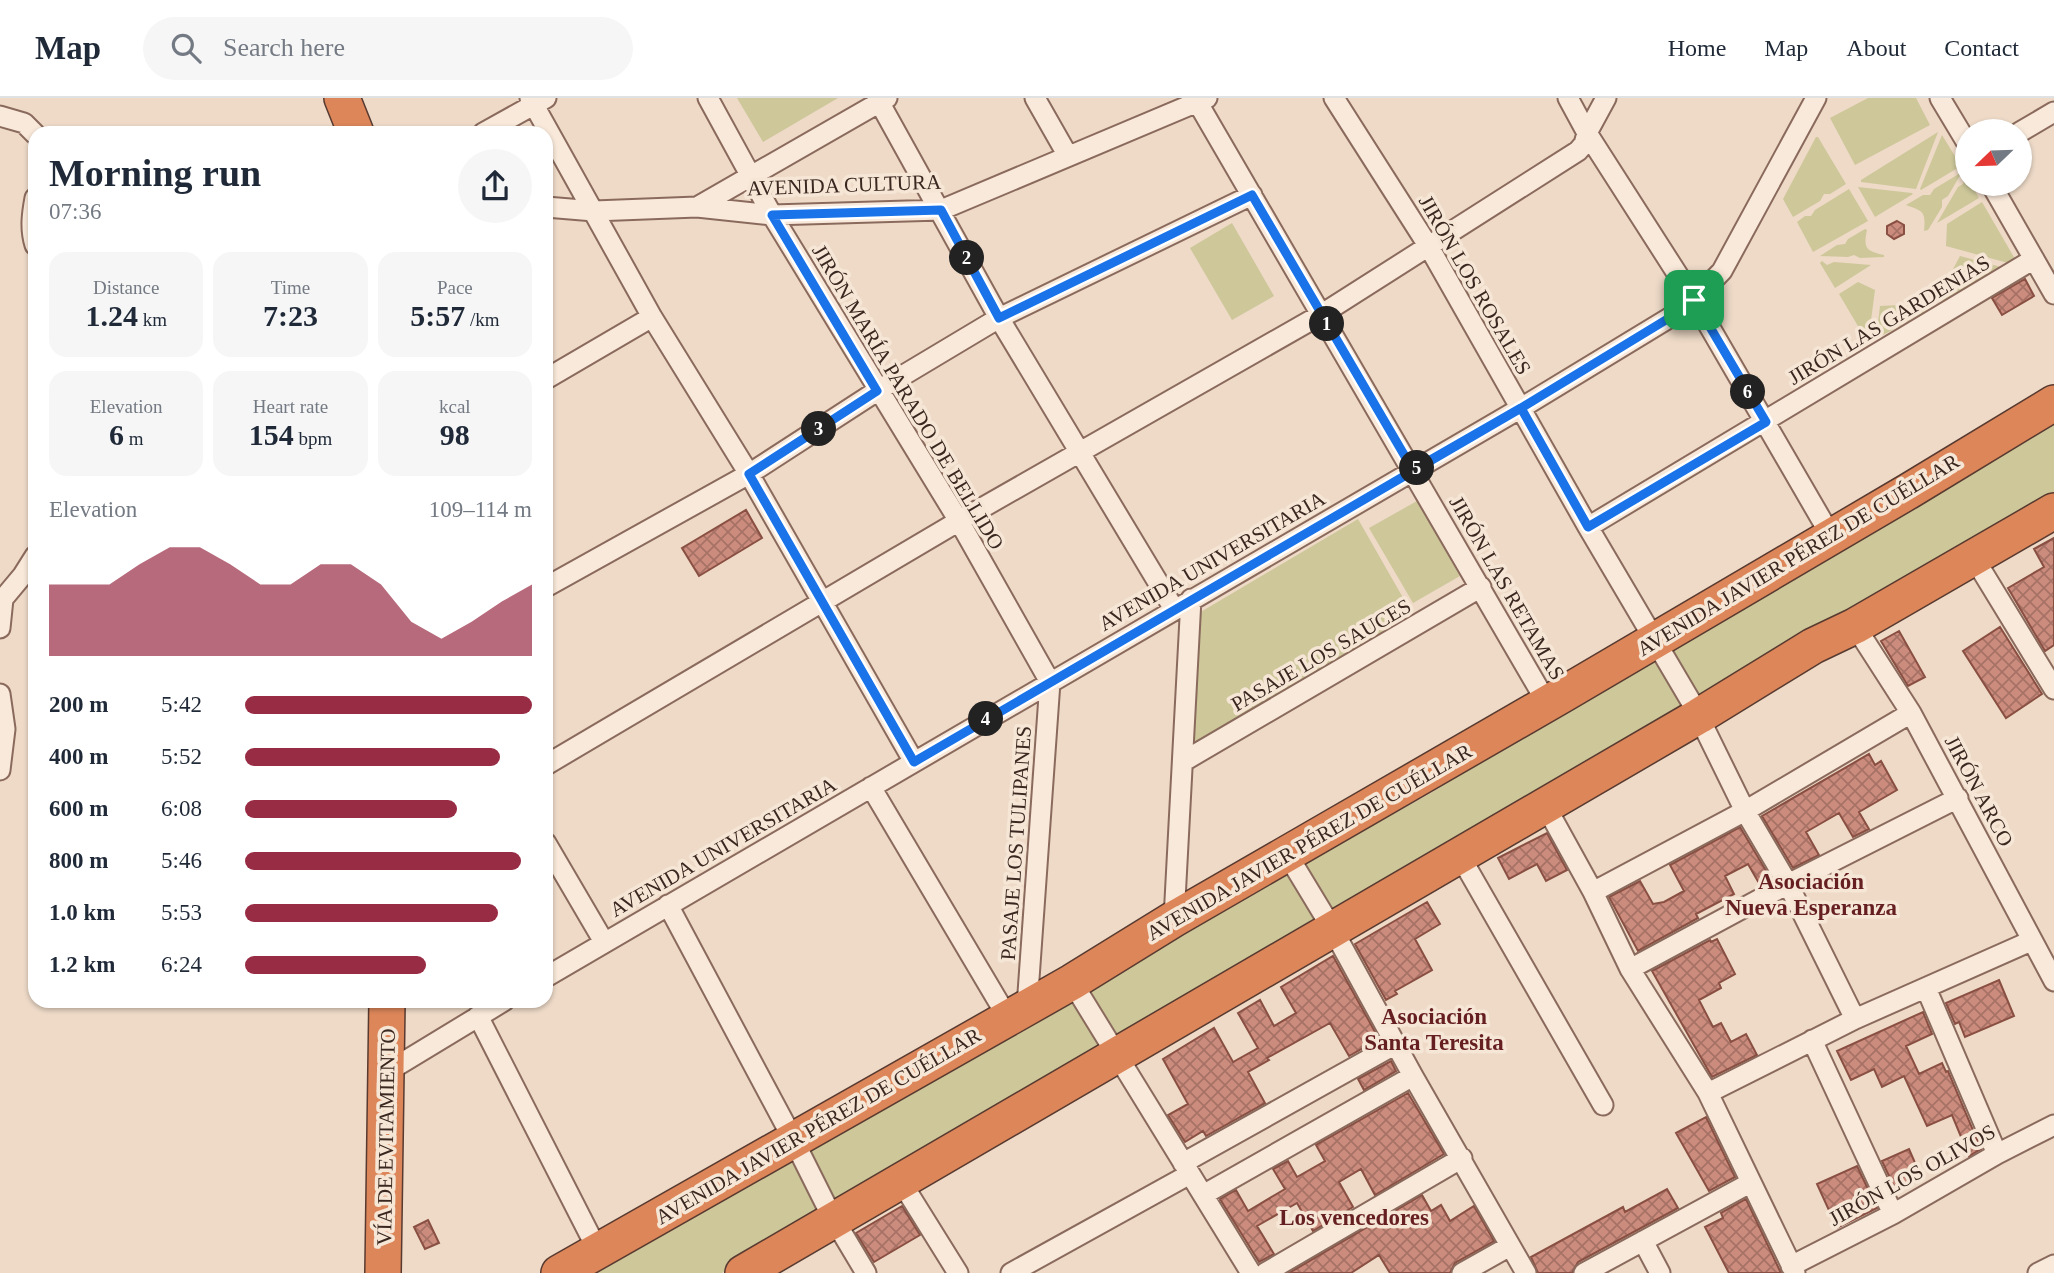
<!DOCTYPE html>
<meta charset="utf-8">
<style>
:root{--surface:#fff;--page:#f6f6f7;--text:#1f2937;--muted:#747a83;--line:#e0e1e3;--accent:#982c45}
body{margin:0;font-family:"Times New Roman",serif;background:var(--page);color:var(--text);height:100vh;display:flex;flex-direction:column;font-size:26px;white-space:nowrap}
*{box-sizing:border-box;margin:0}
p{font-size:23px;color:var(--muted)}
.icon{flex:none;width:38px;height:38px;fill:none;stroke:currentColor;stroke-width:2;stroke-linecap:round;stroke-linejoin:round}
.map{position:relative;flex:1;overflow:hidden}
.details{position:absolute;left:28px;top:28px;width:525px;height:882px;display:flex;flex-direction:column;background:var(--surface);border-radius:21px;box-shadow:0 2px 5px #0004}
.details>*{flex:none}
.needle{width:46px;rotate:247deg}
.fabs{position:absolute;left:1955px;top:21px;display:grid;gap:14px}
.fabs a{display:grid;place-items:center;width:77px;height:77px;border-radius:50%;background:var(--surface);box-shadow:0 2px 5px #0004;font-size:35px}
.pin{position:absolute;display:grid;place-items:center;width:60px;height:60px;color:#fff;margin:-30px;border-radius:14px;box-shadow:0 4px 10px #0006}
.km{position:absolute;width:35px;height:35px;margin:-18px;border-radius:50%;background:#222;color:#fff;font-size:19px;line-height:35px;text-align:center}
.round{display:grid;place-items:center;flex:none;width:74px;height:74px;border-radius:37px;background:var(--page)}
.headline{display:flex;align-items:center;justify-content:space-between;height:119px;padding:0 21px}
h1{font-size:38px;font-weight:800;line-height:52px}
.stats{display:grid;grid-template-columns:repeat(3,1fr);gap:10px;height:119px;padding:7px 21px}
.stats div{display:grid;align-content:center;border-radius:18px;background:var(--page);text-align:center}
.stats b{font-size:30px;font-weight:800}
.stats small{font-size:19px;font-weight:400}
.stats p{font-size:19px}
.chart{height:196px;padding:14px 21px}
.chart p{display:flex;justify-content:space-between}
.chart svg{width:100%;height:126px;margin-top:7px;fill:var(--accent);opacity:.7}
ul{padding:0 21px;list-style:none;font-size:23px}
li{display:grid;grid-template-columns:112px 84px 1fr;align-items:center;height:52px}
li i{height:18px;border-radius:9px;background:var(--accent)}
header{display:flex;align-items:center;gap:42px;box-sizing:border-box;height:98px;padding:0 35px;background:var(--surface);border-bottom:2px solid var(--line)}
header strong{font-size:33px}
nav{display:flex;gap:38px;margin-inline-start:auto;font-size:24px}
.search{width:490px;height:63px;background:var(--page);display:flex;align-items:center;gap:18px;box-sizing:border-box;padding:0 24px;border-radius:38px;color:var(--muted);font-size:26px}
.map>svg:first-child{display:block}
.green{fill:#cdc79a}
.building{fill:url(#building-cross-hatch);stroke:#894f42;stroke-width:2}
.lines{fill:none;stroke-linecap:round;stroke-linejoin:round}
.street-casing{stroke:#8a6a5c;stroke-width:23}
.highway-casing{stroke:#583a30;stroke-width:38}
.street{stroke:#f9e9da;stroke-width:19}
.highway{stroke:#dc8659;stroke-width:35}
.route-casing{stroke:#fff;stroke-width:14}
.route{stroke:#1a73e8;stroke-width:9}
.labels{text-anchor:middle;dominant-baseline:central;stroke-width:7;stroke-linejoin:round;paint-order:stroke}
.street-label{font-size:21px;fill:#3a2720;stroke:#f6e6d6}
.neighbourhood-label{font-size:23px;font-weight:bold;fill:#661f20;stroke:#f6e6d6}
</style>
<header>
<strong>Map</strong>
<div class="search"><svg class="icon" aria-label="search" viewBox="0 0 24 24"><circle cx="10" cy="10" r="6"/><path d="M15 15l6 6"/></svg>Search here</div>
<nav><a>Home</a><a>Map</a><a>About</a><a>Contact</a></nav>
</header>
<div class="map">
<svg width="2054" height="1175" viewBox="0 0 2054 1175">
<defs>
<pattern id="building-cross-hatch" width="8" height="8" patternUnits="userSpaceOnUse" patternTransform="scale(1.75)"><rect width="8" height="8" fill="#cc8c7d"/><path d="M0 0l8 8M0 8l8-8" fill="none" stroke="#a77266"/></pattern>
</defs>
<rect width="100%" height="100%" fill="#eedac7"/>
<path class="green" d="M737,0h101l-75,44z
M1868,0h48l14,27 -75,40 -25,-47z
M1938,34l-22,57 -55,-7v-2z
M1942,37l19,31 -40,24 -1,-1z
M1816,39h2l28,47 -16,10h-6l-4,7 -27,16 -10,-18z
M1962,74l-14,24 -6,4v7l-14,23 -4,1c2,-20 -1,-20 -18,-26l17,-10h7l4,-6z
M1966,77l1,9h4l8,14 -42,25 21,-36 5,-3z
M1858,89l54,6 1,1 -38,23z
M1849,91l19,32 -55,31 -16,-30 8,-6h6l4,-6z
M1982,104l33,57 -7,4 -62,-17 1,-22z
M1232,125l42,73 -42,24 -42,-72z
M1865,131l2,1c-4,18 -1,21 17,25v2l-24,1 -6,-3 -6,2 -28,-1 17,-11 8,-1 3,-5z
M1960,158l41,11 -58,35 -7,-12 14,-15z
M1822,163l5,4 7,-3 37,3 -36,23 -15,-25z
M1858,184l17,8 -7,53 -29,-49z
M1922,201l6,11 -52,29 4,-33 21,-1z
M2054,322v74l-1225,717 -107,62h-133l488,-283 354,-197 229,-142z
M1417,403l43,75 -47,27 -44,-75z
M1358,421l56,98 -222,129 7,-133z"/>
<path class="building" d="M1897,123l7,4v9l-10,5 -7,-5v-8z
M2025,181l9,17 -32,19 -10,-17z
M746,412l16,28 -63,38 -17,-28z
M2054,440v107l-9,6 -37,-63 36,-21 -10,-18z
M2000,529l42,67 -36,24 -43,-67z
M1899,533l26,46 -17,9 -27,-45z
M1869,656l6,11 6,-4 16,29 -38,22 10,17 -16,8 -14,-24 -33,19 13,23 -26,13 -31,-52z
M1740,729l31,52 -11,6 -12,-21 -23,12 9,18 -38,20 2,4 -60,33 -29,-54 31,-16 13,23 11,-2 20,-11 -14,-26z
M1547,735l20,37 -21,11 -9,-17 -28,15 -11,-21z
M1427,804l13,22 -25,15 17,31 -37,21 2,3 -11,6 -31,-56z
M1717,841l18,35 -16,9 2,5 -22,12 14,27 8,-4 10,19 15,-8 11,21 -45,22 -60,-106 58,-31 1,2z
M1333,858l46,83 -30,17 -19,-33 -63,35 2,2 -21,12 17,31 -59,33 -3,-5 -18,11 -17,-27 20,-11 -25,-45 51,-31 19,34 25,-14 -20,-35 22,-13 14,26 22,-13 -15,-26z
M1999,882l15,36 -49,21 -6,-15 -4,2 -9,-21z
M1923,914l9,22 -26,12 13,28 23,-11 4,9 2,-1 33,78 -12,7 -17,-41 -25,11 -23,-50 -22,11 -8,-18 -23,11 -14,-29z
M1391,963l5,10 -32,19 -6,-11z
M1408,995l36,61 -69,41 -14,-26 -22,13 14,25 -40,24 -16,-28 -40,23 17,28 -15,8 -39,-63 16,-9 12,21 37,-22 -12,-20 15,-8 9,16 28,-16 -9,-16z
M1706,1019l29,60 -26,14 -33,-58z
M1909,1051l13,30 -26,12 -14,-30z
M1857,1068l20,42 -40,20 -20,-44z
M1667,1091l11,19 -100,54 -6,11h-34l-7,-16 92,-50 2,5z
M1422,1097l9,16 10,-6 9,16 24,-15 20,35 -39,22 -5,10h-60l-11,-18 -28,18h-62z
M1746,1101l34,72 1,2h-52l-24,-46 18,-9 -2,-5z
M902,1108l18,29 -46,27 -18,-29z
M428,1122l11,23 -14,6 -11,-22z"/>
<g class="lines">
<defs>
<path id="street" d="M530,0l122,219 97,157 165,288
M708,0l64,117 187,306 91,161 -23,325
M877,0l122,220 175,291
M1035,0l33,58
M1195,0l352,605
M1334,0l95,149 159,280 105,178 52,106 43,73 67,135
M1568,0l19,35 107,167 137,236
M1940,0l27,45
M0,18l24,7 11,11
M2020,34l34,-20
M483,35l63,-35
M1991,86l63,110
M35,100c-3,16 -5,31 0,47
M546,109l48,4 103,-4 75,8 169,-5 266,-112
M697,109l190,-109
M546,281l106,-62
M1588,429l446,-268
M1974,460l80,131
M546,489l203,-113 128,-83 122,-73 253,-123
M1855,528l56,87 143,268
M0,530l3,-29 20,-24 12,-19
M0,596l5,35 -5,41
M1184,663l297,-174
M546,667l413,-244 363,-207 256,-163 6,-7 3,-11 19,-35
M871,689l137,231
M1545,707l48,87 37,77 78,124 87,180
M546,745l58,99
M1287,756l46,76 80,146 113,197
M1460,758l143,249
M1593,794l152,-81 166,-98
M668,807l126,236 35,70 37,62
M1174,821l17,-320
M1630,871l158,-85 170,-86
M546,879l975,-569 158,-96 15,-12 28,-29 94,-173
M1072,884l179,291
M1926,890l71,166
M478,918l120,235
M1812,942l81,174
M387,974l117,-71
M1708,995l147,-74 176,-78
M1183,1065l213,-119
M900,1082l58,93
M1203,1097l210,-119
M1643,1143l17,32
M1791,1168l102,-52 104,-60 57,-29
M1011,1175l179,-99
M1265,1175l197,-115
M1462,1175l48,-27
M1584,1175l166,-90
M2038,1175l16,-8"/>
<path id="highway" d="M342,0l14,35
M383,1175l4,-272
M559,1175l513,-291 102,-63 388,-224 347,-204 145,-88
M743,1175l956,-557 114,-70 42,-20 199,-115"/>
</defs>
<use href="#street" class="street-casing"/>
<use href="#highway" class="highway-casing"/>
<use href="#street" class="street"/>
<use href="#highway" class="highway"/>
</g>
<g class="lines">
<defs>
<path id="route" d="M1694,202l-15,12 -158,96 -108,62 -161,-275 -253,123 -58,-108 -169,5 105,176 -128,83 165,288 607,-354 67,119 178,-105 -72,-122"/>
</defs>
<use href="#route" class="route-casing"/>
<use href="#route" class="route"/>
</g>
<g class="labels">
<g class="street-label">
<text transform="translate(844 87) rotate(-2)">AVENIDA CULTURA</text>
<text transform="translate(1475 187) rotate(60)">JIRÓN LOS ROSALES</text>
<text transform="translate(1889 222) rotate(-31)">JIRÓN LAS GARDENIAS</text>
<text transform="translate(908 299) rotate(59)">JIRÓN MARÍA PARADO DE BELLIDO</text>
<text transform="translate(1798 457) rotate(-31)">AVENIDA JAVIER PÉREZ DE CUÉLLAR</text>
<text transform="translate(1212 463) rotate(-30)">AVENIDA UNIVERSITARIA</text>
<text transform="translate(1507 490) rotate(60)">JIRÓN LAS RETAMAS</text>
<text transform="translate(1321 557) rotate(-30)">PASAJE LOS SAUCES</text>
<text transform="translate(1979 693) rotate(62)">JIRÓN ARCO</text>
<text transform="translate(1309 744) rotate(-30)">AVENIDA JAVIER PÉREZ DE CUÉLLAR</text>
<text transform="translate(1016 745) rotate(-86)">PASAJE LOS TULIPANES</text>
<text transform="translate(723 749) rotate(-30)">AVENIDA UNIVERSITARIA</text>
<text transform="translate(818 1028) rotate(-30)">AVENIDA JAVIER PÉREZ DE CUÉLLAR</text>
<text transform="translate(386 1039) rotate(-89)">VÍA DE EVITAMIENTO</text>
<text transform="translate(1912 1077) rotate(-29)">JIRÓN LOS OLIVOS</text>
</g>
<g class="neighbourhood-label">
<text x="1811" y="783">Asociación<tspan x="1811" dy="26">Nueva Esperanza</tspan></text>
<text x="1434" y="918">Asociación<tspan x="1434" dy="26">Santa Teresita</tspan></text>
<text x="1354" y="1119">Los vencedores</text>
</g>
</g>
</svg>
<div class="fabs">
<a><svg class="needle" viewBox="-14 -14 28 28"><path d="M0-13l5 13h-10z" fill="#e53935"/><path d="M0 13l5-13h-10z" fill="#747a83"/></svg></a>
</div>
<div class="pin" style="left:1694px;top:202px;background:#1e9e55"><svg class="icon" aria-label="arrive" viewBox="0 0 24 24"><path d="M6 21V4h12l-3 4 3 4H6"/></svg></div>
<b class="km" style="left:1327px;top:226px">1</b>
<b class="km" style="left:967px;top:160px">2</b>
<b class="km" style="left:819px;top:331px">3</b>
<b class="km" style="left:986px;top:621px">4</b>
<b class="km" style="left:1417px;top:370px">5</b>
<b class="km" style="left:1748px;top:294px">6</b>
<section class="details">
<div class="headline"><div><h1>Morning run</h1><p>07:36</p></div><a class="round"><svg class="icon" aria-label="share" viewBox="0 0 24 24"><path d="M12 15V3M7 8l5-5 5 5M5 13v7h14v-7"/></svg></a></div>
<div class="stats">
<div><p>Distance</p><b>1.24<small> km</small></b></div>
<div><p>Time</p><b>7:23</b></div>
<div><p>Pace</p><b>5:57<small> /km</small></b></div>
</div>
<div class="stats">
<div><p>Elevation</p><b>6<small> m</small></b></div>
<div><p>Heart rate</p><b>154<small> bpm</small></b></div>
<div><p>kcal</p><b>98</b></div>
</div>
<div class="chart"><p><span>Elevation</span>109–114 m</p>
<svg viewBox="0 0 160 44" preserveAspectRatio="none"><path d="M0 44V19L10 19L20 19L30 12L40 6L50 6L60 12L70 19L80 19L90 12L100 12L110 19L120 32L130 38L140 32L150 25L160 19V44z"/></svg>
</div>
<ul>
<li><b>200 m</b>5:42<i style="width:100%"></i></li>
<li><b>400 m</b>5:52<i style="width:89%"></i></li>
<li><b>600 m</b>6:08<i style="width:74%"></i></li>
<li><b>800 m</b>5:46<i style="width:96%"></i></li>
<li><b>1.0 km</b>5:53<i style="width:88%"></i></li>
<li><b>1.2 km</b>6:24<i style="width:63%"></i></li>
</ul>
</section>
</div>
